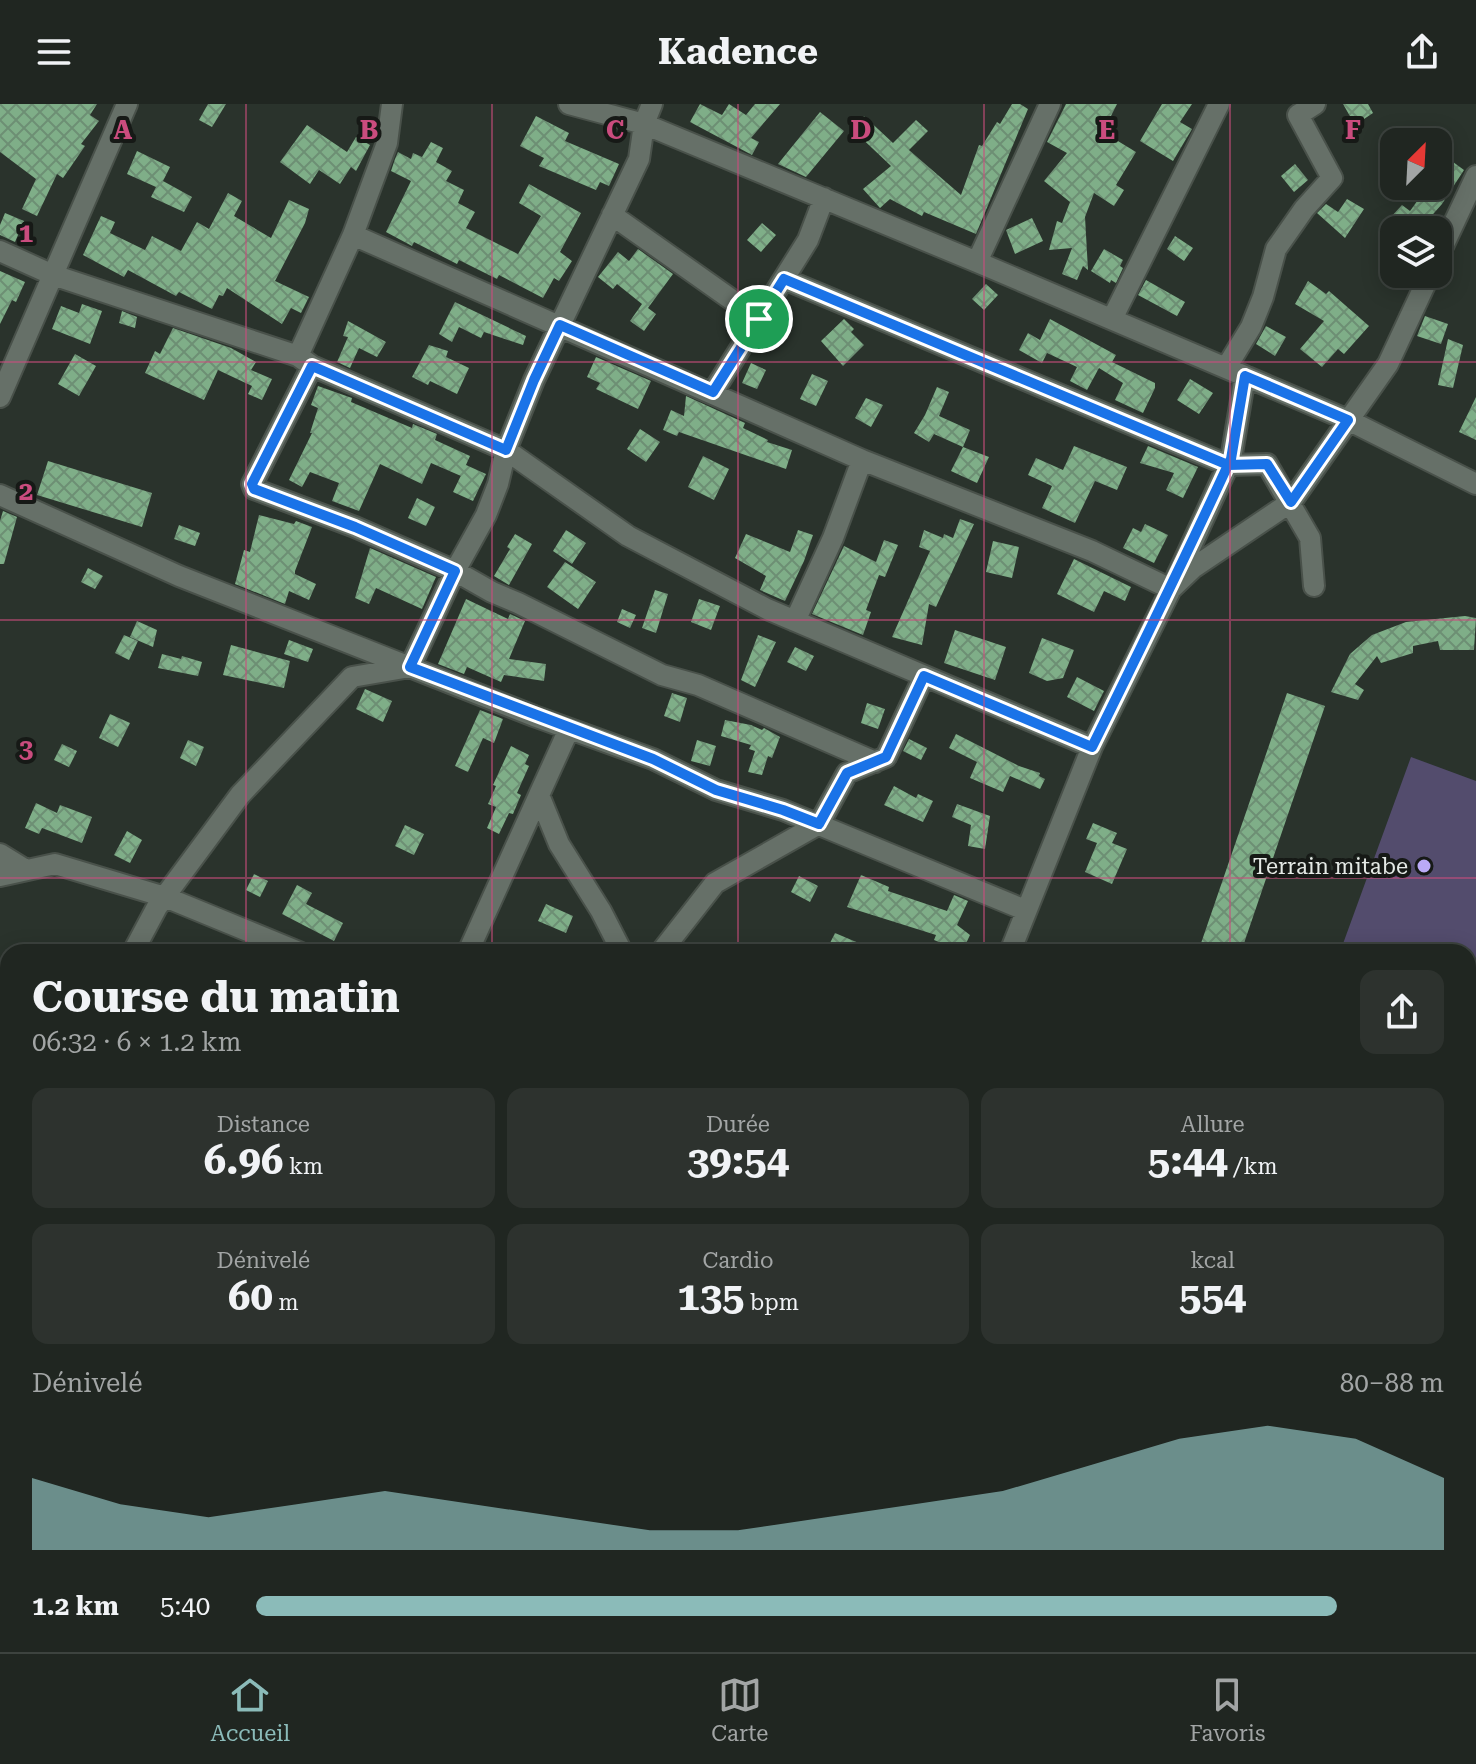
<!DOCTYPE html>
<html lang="fr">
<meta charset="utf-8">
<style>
:root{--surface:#202621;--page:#2d322e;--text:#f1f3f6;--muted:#a2a5a5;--line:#3d433f;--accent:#8bbbb9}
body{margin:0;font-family:"Roboto Serif",serif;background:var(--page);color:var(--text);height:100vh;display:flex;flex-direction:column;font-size:30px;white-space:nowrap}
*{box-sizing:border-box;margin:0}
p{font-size:26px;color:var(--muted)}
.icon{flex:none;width:44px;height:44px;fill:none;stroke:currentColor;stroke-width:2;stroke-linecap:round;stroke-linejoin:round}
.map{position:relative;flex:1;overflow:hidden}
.details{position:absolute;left:0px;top:840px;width:1476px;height:708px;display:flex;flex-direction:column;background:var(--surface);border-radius:24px 24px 0 0;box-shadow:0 4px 20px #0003,0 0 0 2px var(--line)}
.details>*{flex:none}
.needle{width:52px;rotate:24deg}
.buttons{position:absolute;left:1380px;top:24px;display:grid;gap:16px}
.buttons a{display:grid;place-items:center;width:72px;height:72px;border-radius:16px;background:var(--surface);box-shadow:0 4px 20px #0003,0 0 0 2px var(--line);font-size:40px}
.pin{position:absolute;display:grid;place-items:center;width:68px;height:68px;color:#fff;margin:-34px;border:4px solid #fff;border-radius:50%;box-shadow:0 2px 8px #0007}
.round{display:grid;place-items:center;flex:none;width:84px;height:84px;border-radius:16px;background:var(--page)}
.head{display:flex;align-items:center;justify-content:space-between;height:136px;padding:0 32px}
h1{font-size:44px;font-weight:700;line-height:60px}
.metrics{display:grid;grid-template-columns:repeat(3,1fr);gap:12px;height:136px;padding:8px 32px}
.metrics div{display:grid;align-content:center;border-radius:16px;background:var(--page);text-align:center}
.metrics b{font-size:40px;font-weight:700}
.metrics small{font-size:22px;font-weight:400}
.metrics p{font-size:22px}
.chart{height:224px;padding:16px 32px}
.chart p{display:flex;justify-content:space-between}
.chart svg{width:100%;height:144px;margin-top:8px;fill:var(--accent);opacity:.7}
ul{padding:0 32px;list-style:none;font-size:26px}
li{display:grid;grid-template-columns:128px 96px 1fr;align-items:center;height:60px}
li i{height:20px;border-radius:10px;background:var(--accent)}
header{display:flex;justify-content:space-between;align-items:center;height:104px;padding:0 32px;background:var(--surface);font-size:36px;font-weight:700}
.tabs{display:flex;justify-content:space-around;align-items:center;height:112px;border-top:2px solid var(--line);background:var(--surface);font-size:22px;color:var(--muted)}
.tabs a{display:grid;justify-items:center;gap:4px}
.tabs .active{color:var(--accent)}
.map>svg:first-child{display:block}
.garden{fill:#534c6d}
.building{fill:url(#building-cross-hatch)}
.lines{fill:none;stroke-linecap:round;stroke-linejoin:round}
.minor-casing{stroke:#49514a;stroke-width:24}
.minor{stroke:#667068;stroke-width:20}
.route-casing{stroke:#fff;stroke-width:16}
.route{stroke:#1a73e8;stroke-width:10}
.grid{fill:none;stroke:#ca4c7e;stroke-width:2;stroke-opacity:0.55}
.poi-dot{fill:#baaaf6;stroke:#161916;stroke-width:3}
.labels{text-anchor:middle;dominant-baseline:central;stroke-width:8;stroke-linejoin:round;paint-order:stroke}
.poi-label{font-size:22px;fill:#e4e9e5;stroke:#161916;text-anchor:end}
.grid-label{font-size:26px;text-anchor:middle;font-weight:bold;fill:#ca4c7e;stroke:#161916;stroke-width:8;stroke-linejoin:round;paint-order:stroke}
</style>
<header><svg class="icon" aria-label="menu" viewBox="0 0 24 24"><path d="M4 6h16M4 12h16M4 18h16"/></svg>Kadence<svg class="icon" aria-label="share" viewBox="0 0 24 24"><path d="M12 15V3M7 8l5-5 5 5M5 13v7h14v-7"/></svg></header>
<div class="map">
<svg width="1476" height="1548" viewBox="0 0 1476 1548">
<defs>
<pattern id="building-cross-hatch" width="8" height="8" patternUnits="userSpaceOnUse" patternTransform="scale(2)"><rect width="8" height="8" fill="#7fae88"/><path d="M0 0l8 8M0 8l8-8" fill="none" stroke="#6d8f74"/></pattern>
</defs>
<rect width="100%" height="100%" fill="#2a332c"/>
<path class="garden" d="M1411,653l65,24v260l-8,-3v-86h-128z"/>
<path class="building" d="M0,0h97l-7,11 9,6 -18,23 4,2 -22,32 -6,-4 -20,42 -15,-7 14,-30 -36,-27z
M208,0h18l-14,23 -13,-7z
M700,0l22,11 7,-11 17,11 9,-11h25l-29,34 8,4 -7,13 -62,-33z
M1012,0h8l8,5 -52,125 -52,-22 -2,4 -32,-17 -10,9 -17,-19 28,-23 -39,-37 12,-13 29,27 23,-23 12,11 -19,19 52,45 18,-50 3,1 15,-24 3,2z
M1066,0h51l-14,28 33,20 -20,33 8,5 -10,16 -20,-13 -9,24 3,53 -5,-4 -6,14 -15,-6 10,-26 -23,2 8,-29 5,2 8,-21 -26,-21 23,-28 -20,-11z
M1162,0h30l-12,18 12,7 -19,32 -33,-20z
M1343,0h25l5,9 -18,12z
M820,8l24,19 -38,46 -28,-13z
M536,12l33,17 -4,8 54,23 -10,22 -9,-4 -4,8 -57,-24 5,-8 -24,-12z
M307,21l40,27 9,-15 14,8 -14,26 -5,-4 -11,17 -21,-14 -9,14 -30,-22z
M431,38l12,6 -7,14 16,9 -6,10 18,9 -6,13 17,9 -9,16 52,26 23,-38 -22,-13 10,-19 52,29 -21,39 12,9 -13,20 -5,-3 -11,20 -44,-23 -2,4 -38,-19 -2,4 -43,-22 -2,4 -26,-14 25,-51 -20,-10 4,-12 3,-7 13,7 2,-6 9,4z
M137,47l33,16 -7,14 29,16 -8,15 -33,-15 5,-10 -29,-13z
M1438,47l26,19 -22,34 -23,26h-15l-14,-12 12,-13 8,6 18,-25h10z
M1295,60l13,16 -14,12 -13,-16z
M228,89l14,8 -8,15 37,22 18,-38 20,9 -4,14 -30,58 34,16 -8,16 -10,-5 -9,16 -55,-36 -4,8 -4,-1 -7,14 -33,-17 -3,4 -48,-26 -4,7 -41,-22 18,-39 14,6 -5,11 35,17 7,-14 29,15 16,-29 12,7z
M1347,95l17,10 -19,29 -28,-25 9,-9 12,8z
M5,109l19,8 -9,21 -15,-7v-10z
M1032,114l11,23 -28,13 -9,-24z
M762,119l14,12 -15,17 -14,-12z
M1175,132l18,12 -9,13 -17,-12z
M638,145l35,25 -25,34 8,6 -12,17 -14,-10 12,-17 -25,-20 -4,5 -15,-12 20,-25 11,9z
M1104,145l19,11 -3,6 3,2 -7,15 -5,-3 -1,3 -19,-12z
M0,167l25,11 -9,20 -4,-2 -12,24z
M1146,176l39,22 -8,14 -39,-21z
M1308,177l18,13 3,-3 40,35 -25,28 -6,-5 -16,18 -22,-18 24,-28 -29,-17z
M986,180l12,11 -14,15 -12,-11z
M455,198l71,34 -3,9 -39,-13 -3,6 -22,-11 -7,15 -13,-8z
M82,200l20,7 -12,33 -38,-15 9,-23 18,7z
M122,207l15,6 -2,11 -16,-5z
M1425,212l23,8 -7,20 -24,-8z
M844,215l10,10 -3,3 13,13 -21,21 -22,-25z
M1050,215l66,36 -4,7 43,21v5l-12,25 -28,-13 8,-17 -24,-15 -12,22 -17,-9 7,-14 -30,-14 -5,10 -23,-13 9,-17 12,7z
M348,217l38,21 -9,15 -18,-9 -9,20 -13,-6 11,-25 -5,-1z
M1266,222l20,11 -11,19 -19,-12z
M173,224l58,20 25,14 -5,8 21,9 -10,21 -14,-6 4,-8 -34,-16 -14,30 -59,-27 10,-22 5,3z
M1448,235l15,6 -10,43 -15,-3z
M429,241l19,6 -2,6 23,11 -12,26 -27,-13 -2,4 -16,-8z
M75,250l21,12 -17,30 -21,-12z
M596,253l55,24 -13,28 -42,-20 4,-6 -13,-6z
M751,259l15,7 -9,19 -15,-6z
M812,270l16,7 -12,25 -16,-7z
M1190,275l23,14 -14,21 -22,-14z
M318,282l34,12 -1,4 61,26 1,-4 24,10 -2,6 35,16 -9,20 -30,-13 -9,21 -42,-20 -21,47 -27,-10 7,-18 -29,-11 -8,15 -13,-7 23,-47h-2l8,-25 -7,-3z
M937,283l12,5 -10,24 31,14 -7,17 -29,-13 -5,8 -15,-9 11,-18z
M686,292l59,27 -2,5 25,12 -1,2 25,8 -6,19 -107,-37 -2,4 -14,-6 8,-20 13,6z
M1476,293v43l-17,-8z
M866,294l17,7 -12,22 -16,-9z
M640,325l20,13 -14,20 -19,-13z
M1074,342l53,21 -10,23 -22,-9 -20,42 -33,-15 10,-22 -24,-11 8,-17 27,12z
M1148,342l50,21 -15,31 -17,-8 8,-17 -34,-10z
M963,343l26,10 -12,26 -26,-12z
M703,352l26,13 -15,31 -26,-13z
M48,357l104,32 -10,34 -105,-32z
M466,361l20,9 -13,27 -20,-9z
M417,394l18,9 -9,19 -18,-8z
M3,407l14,6 -13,47h-4v-43z
M259,411l35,9 2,-3 16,6 -17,44v3l21,10 -7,16 -20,-9 -4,13 -50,-20 9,-34 6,2z
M960,415l14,5 -38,83 -7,-3 -7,41 -30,-8 38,-86 -11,-4 5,-17 19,8 1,-4 9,4z
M1145,420l23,11 -14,28 -31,-15 10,-20 8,4z
M179,421l21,8 -5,13 -21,-7z
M566,426l20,13 -14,21 -19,-13z
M798,426l15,5 -9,26 -19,40 -25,-11 6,-14 -31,-18 11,-24 44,18z
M515,430l17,10 -23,41 -15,-9 16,-27 -3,-2z
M884,436l14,5 -13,32 -6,-2 -13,35 5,2 -8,23 -51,-21 32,-68 32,16z
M993,437l26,6 -7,31 -26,-6z
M370,444l66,29 -14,32 -46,-21 -7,16 -14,-6z
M1074,455l57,28 -6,14 -21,-10 -10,21 -37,-18z
M565,458l31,20 -18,27 -31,-22z
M88,464l15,8 -8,13 -14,-7z
M655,486l13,4 -12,39 -14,-5z
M466,495l42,20 2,-5 15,7 -16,38 37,5 -2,17 -40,-6 -3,7 -34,-15 -3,7 -26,-10z
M699,495l21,7 -9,24 -20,-8z
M622,505l14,6 -6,13 -13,-6z
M1465,512l11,2 -2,32h-34l-2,-9 -25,5v7l-32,10 -4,-7 -22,28 9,6 -6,10 -27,-8 19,-38 22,-19 34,-13z
M137,517l20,9 -4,17 -23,-10z
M955,526l51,17 -11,33 -51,-17z
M124,531l14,6 -9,19 -14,-7z
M758,531l18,7 -21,45 -14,-7z
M1042,534l32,12 -11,28 -16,3 -18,-8z
M289,536l24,9 -5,13 -24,-8z
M231,541l59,16 -6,27 -61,-13z
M795,543l19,9 -8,15 -19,-9z
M162,550l19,5 1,-3 20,6 -4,14 -40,-8z
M1077,573l27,14 -10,20 -27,-14z
M365,585l27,12 -9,21 -27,-13z
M672,589l15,5 -7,24 -16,-6z
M1287,589l38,13 -84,246h-43z
M867,599l18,6 -7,20 -17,-6z
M480,606l23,9 -9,24 -11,-5 -15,34 -13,-6z
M110,610l20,9 -12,24 -19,-9z
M725,616l26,5 11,5 2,-2 16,9 -8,21 -4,-2 -6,19 -14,-3 7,-21 -6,-2 2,-4 -30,-9z
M956,630l63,32 21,7 -1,3 6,3 -5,10 -30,-13 -7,16 -33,-14 7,-16 -28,-14z
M909,635l18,9 -6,12 -18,-9z
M188,636l16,7 -8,19 -16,-8z
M697,636l19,6 -6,20 -19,-5z
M62,640l15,7 -8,16 -15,-7z
M511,642l18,9 -4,9 4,2 -12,27 4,2 -8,19 -4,-1 -10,21 -12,-6 9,-21 -8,-3 8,-18 -3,-1z
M894,682l22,12 2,-4 15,7 -10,21 -39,-17z
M36,699l21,10 3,-8 32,12 -10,26 -40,-15 -3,6 -14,-6z
M957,700l33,12 -5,33 -17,-3 3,-21 -19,-8z
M1093,719l24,10 -5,10 15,6 -15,35 -27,-12 12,-29 -11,-4z
M405,721l19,9 -10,21 -19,-9z
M127,727l15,9 -12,23 -16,-8z
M254,770l14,7 -8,16 -14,-7z
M861,771l28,12 -1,4 59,20 7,-16 14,6 -11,24 13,10 -8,17 -28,-12 2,-5 -89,-28z
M799,772l19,10 -8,16 -19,-10z
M297,781l15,8 -6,11 37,19 -9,18 -52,-27z
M546,800l27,12 -7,17 -28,-12z
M835,829l45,19h-41l-11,-5z"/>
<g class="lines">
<defs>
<path id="minor" d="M392,0l-5,39 -34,92 -55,121 14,10 194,84 122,86 139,73 325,138
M569,0l75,20 333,138 371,158 128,64
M612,111l147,104
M353,131l509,225 230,91 79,38 22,-21 98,-66 97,-138 42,-90
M0,147l53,24 245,81
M1438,153l38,-81
M977,158l73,-158
M784,175l444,186 39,-1 43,74 4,48
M1112,215l107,-215
M312,262l-60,118 2,5 101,38 100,44 37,21 26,11 144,72 36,10 177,77
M1226,264l25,-41 12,-30 13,-48 28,-40 28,-31 -34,-63 17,-11
M713,288l95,-152 16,-42
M0,293l127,-293
M0,391l179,81 355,140 119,43 63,31 67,20 242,100
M795,517l38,-83 29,-78
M569,625l-30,66 20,49 42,67 21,41
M0,750l26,16
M0,772l55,-12 110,33 134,55
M133,848l24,-45 83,-112 112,-118 58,-10 45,-96 31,-56 12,-31 8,-34 28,-70 105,-221 5,-35 8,-20
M468,848l71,-157
M661,848l54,-69 104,-59 28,-51 39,-16 38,-81
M1010,848l82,-205 79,-158 60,-130 14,-83
M0,901l8,6
M0,1076l8,-16
M0,1096l8,5
M0,1327l8,6
M369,1540l18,8
M934,1540l11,8
M1084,1540l30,8
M1387,1540l2,8
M162,1548l8,-8
M1066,1548l4,-8"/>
</defs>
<use href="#minor" class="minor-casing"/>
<use href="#minor" class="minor"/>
</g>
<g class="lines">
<defs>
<path id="route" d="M759,215l-46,73 -153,-67 -26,55 -28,70 -194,-84 -60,118 2,5 101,38 100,44 -45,96 243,92 63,31 67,20 36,14 28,-51 39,-16 38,-81 168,71c46,-93 92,-187 136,-282l3,-6 14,-83 103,44 -57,82 -24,-38 -39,1 -444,-186 -25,40"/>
</defs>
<use href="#route" class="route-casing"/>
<use href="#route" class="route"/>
</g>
<path class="grid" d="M246,0v848M492,0v848M738,0v848M984,0v848M1230,0v848M0,258h1476M0,516h1476M0,774h1476M0,1032h8M1468,1032h8M0,1290h8M1468,1290h8M246,1540v8M492,1540v8M738,1540v8M984,1540v8M1230,1540v8"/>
<circle class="poi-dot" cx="1424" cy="762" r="8"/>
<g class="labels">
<g class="poi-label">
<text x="1408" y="762">Terrain mitabe</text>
</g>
</g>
<g class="grid-label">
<text x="123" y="35">A</text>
<text x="369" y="35">B</text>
<text x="615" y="35">C</text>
<text x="861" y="35">D</text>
<text x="1107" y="35">E</text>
<text x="1353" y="35">F</text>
<text x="26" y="138">1</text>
<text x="26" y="396">2</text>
<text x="26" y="654">3</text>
</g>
</svg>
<div class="buttons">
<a><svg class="needle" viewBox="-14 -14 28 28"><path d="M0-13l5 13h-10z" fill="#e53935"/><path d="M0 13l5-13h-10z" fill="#a2a5a5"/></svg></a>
<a><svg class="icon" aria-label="layers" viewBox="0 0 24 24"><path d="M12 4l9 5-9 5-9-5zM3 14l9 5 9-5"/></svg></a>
</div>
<div class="pin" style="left:759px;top:215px;background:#1e9e55"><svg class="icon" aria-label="arrive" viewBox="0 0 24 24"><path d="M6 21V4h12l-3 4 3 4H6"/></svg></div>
<section class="details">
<div class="head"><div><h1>Course du matin</h1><p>06:32 · 6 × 1.2 km</p></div><a class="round"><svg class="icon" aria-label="share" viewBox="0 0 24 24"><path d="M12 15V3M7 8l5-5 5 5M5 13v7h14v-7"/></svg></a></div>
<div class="metrics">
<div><p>Distance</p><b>6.96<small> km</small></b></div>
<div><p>Durée</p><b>39:54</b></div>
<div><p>Allure</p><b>5:44<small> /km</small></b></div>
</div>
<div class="metrics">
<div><p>Dénivelé</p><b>60<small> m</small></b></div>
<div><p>Cardio</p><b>135<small> bpm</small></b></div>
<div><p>kcal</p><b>554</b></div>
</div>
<div class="chart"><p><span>Dénivelé</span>80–88 m</p>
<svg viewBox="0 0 160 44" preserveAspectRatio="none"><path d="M0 44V22L10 30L20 34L30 30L40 26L50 30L60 34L70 38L80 38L90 34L100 30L110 26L120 18L130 10L140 6L150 10L160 22V44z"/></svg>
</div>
<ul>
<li><b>1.2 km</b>5:40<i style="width:91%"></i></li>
</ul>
</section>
</div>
<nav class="tabs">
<a class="active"><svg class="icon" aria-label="home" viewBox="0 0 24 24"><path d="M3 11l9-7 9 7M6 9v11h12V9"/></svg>Accueil</a>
<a><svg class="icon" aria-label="map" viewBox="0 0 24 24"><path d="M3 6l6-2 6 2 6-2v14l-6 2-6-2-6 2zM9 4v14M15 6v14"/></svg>Carte</a>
<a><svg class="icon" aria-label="saved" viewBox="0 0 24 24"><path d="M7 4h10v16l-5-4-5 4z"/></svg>Favoris</a>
</nav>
